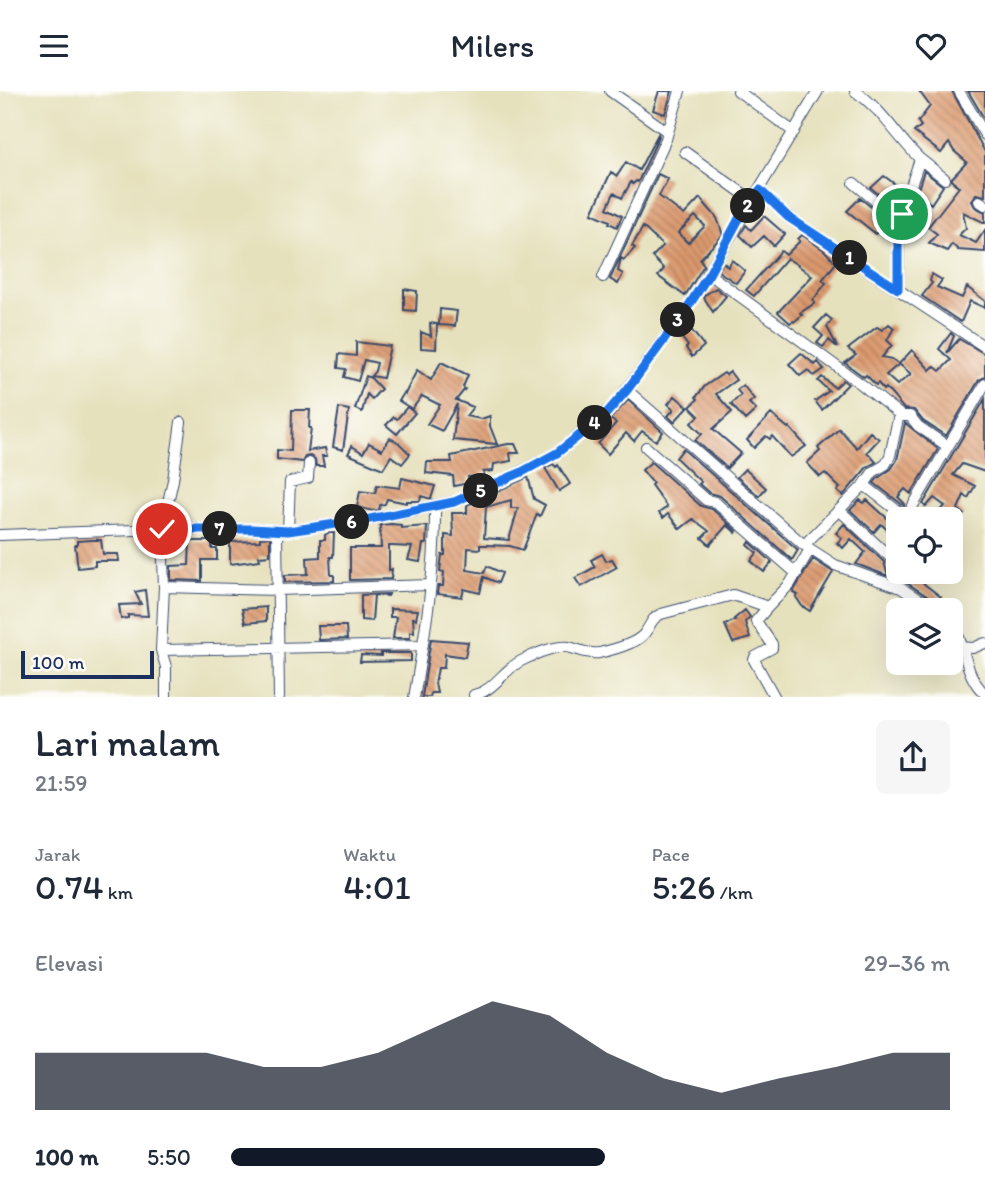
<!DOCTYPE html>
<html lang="id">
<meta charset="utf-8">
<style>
:root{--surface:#fff;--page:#f6f6f7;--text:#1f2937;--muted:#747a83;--accent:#111827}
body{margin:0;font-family:Itim,sans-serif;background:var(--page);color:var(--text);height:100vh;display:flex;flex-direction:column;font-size:26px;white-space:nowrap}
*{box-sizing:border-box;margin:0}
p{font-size:23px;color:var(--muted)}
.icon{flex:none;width:38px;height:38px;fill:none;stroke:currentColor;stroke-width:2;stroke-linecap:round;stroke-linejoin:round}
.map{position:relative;height:606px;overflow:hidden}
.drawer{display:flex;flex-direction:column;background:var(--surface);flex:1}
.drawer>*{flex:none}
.tools{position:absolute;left:886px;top:416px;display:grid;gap:14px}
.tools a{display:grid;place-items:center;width:77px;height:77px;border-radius:10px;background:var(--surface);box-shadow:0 7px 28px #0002;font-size:35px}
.scale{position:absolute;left:21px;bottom:18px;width:133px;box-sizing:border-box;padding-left:7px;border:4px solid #1b2f5e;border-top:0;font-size:19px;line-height:24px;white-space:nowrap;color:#1b2f5e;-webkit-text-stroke:5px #fdfcf7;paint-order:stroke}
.pin{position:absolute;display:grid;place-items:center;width:60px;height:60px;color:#fff;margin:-30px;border:4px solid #fff;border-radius:50%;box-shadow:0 2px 7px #0007}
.km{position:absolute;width:35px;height:35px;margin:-18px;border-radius:50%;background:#222;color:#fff;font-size:19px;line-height:35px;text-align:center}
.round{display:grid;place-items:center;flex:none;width:74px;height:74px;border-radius:10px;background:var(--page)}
.summary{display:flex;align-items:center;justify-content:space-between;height:119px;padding:0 35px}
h1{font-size:38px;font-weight:600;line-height:52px}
.figures{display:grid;grid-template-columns:repeat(3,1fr);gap:10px;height:119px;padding:7px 35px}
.figures div{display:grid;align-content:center}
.figures b{font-size:35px;font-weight:600}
.figures small{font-size:19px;font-weight:400}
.figures p{font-size:19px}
.chart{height:196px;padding:14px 35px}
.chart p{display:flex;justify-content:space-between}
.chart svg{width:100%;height:126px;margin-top:7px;fill:var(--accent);opacity:.7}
ul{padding:0 35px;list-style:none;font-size:23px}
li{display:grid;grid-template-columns:112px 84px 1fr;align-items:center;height:52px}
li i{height:18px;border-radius:9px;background:var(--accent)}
header{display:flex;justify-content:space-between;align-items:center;height:91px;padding:0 35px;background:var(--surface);font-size:32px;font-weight:600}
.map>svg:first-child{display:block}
.building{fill:url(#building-back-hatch);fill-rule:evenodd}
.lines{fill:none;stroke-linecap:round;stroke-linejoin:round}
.minor-casing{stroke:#394a6c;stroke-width:12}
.minor{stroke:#fff;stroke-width:10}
.route-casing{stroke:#fff;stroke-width:14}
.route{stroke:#1a73e8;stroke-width:9}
</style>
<header><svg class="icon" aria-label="menu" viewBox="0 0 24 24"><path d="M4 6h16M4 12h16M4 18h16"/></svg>Milers<svg class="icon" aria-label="heart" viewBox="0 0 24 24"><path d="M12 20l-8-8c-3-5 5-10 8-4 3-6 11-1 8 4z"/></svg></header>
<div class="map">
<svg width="985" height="607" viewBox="0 0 985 607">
<defs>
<pattern id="building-back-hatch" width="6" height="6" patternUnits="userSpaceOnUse" patternTransform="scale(1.75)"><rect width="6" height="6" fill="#db986c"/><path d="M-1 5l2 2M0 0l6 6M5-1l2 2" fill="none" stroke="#b17c5c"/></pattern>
</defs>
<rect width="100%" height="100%" fill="#fdfcf7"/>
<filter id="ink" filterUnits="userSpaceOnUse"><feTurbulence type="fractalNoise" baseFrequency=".0143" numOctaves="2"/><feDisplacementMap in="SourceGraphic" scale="14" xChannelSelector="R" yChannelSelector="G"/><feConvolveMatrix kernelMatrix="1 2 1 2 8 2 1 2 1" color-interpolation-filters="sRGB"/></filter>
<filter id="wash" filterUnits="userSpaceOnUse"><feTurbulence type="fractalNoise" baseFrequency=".00686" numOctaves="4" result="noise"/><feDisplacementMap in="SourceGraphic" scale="28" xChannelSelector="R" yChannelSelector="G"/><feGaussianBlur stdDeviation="1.57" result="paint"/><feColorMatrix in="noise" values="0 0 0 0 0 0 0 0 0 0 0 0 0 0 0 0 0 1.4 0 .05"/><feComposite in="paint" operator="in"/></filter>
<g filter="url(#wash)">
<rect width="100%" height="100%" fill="#e6e1bd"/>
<g id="blocks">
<path class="building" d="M659,0h13l-7,23 -12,-4z
M919,0h33l33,61v44l-9,-2 -4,7 3,6 10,5v11l-22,-11 3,16 -7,7 17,8 9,-13v22l-27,-2 -6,-6 -5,7 -18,-8 8,-9 -9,-7 31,-40 -7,-6v-3l15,-16 -13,-11 -5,-8 -8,10 -27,-21 7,-6 -3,-4 12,-16z
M968,0h17v29z
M658,43l1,2 -21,46 -2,-1 -3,3 -2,-2 -9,16 -8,-5 -7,15 15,8 -5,11 -8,-4 1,-2 -18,-8 19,-41 6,4 9,-14 13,8z
M924,80l19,15 -12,18 -14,-12z
M658,83l10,5 -9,17 25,19 16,-17 17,20 6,17 -23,24 4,6 -19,31 -27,-20 6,-7 -12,-12 11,-11 -20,-19 -11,19 3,2 -11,12 -3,-2 -3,13 5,3 -5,10 -8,-5zM695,125l10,10 -17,17 -10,-10z
M884,85l18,13 -7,19 -24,-20z
M860,107l26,21 -6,6 1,2 -5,7 -29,-23z
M764,125l21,18 -11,12 -10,-10 -12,11 -12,-12 6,-10 5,5z
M802,144l22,15 12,13 -14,17 4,3 -13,17 2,3 -15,10 2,2 -8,7 -1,-1 -3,2 -12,-11 34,-36 -13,-10 -12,-8 -33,38 -8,-6 35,-39 5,4 14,-14 -2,-2z
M732,169l13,11 -9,12 -18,-12 5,-9 5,5z
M932,183l10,6 -5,7 25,11 5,-11 18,14v7l-15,-7 -9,21 -2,-1 -37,-25 10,-13 -2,-2z
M716,197l10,8 -13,16 -10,-16z
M404,198l13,2 -1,20 -12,-1z
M440,218l17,2 -2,15 -16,-1z
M826,224l6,5 -5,7 11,21 -9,-8 -6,7 -6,-4 6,-7 -9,-8z
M430,232l7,1 -1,25 -15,-1v-16l10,4z
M686,232l18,23 -12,11 -6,-9 2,-2 -10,-13z
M889,233l5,4 -7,12 5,5 -10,12 10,2 7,5 13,-14 18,20 4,-4 6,5 11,-11 -12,-11 12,-16 3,3 -7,17 12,-14 26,15v23l-6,3 -33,56 -23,-15 -9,-11 -10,-1 -18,-21 -2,2 -6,-7 -2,2 -10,-10 -2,2 -19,-14 11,-8 -8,-6 29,-22 5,3zM899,273l12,10 -14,11 -11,-10z
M356,251l34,4 -7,32 -12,-2 4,-5 2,-8 -13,-3 -6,21 -14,-4 2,-8 -8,-1 1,-14 17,2z
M801,262l14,12 3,-3 6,7 -10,7 -6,-6 -8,6 -11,-12z
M441,271l27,13 -5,12 2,2 -9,11 17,7 -7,9 15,3 9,-3v10l7,18 -44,-4 4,-36 -15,27 -15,-7 13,-19 -18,-9 -10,13 -13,-8 5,-8 1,1 12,-24 14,10z
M730,281l6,8 -20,14 16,18 -19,17 28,24 -14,15 -32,-28 7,-6 -11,-11 8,-7 -9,-9 8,-8 -2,-2 9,-11 19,-13 2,2z
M366,285l5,2 10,11 -9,10 -5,-5 -5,18 -7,-3z
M822,286l13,11 8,-8 5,4 -26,26 -7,-9 14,-10 -11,-10z
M743,294l11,14 -5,4 7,7 -11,10 -14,-16 10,-9 -4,-5z
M675,305l13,11 -14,15 -6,-6 6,-7 -6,-5z
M985,308v73l-23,-8 -9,11 22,11 -7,12 -4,-3 -6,14 6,5 -14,15v-9h-9l-5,-4 9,-10 -11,-8 -8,9 -3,-3z
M628,309l35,32 -7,9 -14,-10 -8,10 -8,-8 -18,21 -10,-10 18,-21 -6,-4z
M407,316l8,6 -18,21 -11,-9 8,-8 3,2z
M339,317l10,2 -6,40 -10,-3z
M292,319h18l-1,18h2l-3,23 17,-3 2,8h-5l2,10h-8l-1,-7 -5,-3 -5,1 -3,5 -25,-3v-9l14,1z
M771,323l17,14 1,-1 17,19 -15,11 -19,-21 -2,3 -4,-3 -12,12 -7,-8z
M905,332l33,26 -27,45 -6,-5 -7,8 7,7 -1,2 -30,-23 4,-5 13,-9 6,-9z
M839,338l18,19 13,-16 9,7 -12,13 9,10 -9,5 -24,29 -6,-5 3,-3 -15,-15 -5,4 -13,-14 13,-12 -2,-3z
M390,347l9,5 11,11 -8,10 -11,-8 -8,13 -35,-15 4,-8 11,7 6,-10 13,7z
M508,353h7l4,9h-9l1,8 -17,3 -1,7 -10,1 1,4 -16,1 1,6 -15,3 -1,-10 -27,-3 1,-11h25l-1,-6z
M683,358l115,101 -6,10 -72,-64 -11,-3 -10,-9 2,-2 -25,-24z
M651,371l50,44 11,3 25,22 -1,2 -9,-8 -17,20 -8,-7 7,-7 -16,-12 -13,10 -12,-15 -5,4 -4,-5 8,-6 -16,-22 2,-2 -11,-13z
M553,373l3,3 2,-2 12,19 -11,7 -14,-23z
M745,378l21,19 -7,8 -22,-19z
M528,386l6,22 11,6 -5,11 -3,-2 -14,36 -13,-4 -24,-1h-6v4l-12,-1 -1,22 17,3 3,-7 15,7 -4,10 -14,-6 -4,16 -16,-4 -2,8 -25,-3 1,-8h5l1,-14 -4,-1 2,-16h3v-20l8,1 -1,-23h15v-8zM511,409v8h7l-9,32 -25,-2 2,-31z
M402,387l33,8 -4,13 -10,-3 -1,5h-13v2l-20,-4 -2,5 -5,1 -1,5 -6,1 -16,-4 3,-16 15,2 2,-8 23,3z
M860,409l4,3 3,-3 31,28v12l-17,-16 -7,8 -24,-22z
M391,433l10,1v3l26,-2 -1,18h-3l-3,18 -12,-2 4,-13 -20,-1h-3v24l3,-1 -1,10 -41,1v-32h31l-1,-23z
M844,433l40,38 4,14 -32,-12 9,-12 -14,-13 -8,9 -6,-5 5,-5 -6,-5z
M328,442h6l-1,24h-3l1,18h3v6l-49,1v-7l23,-1 -1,-16 13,-1v-17h5v-5z
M270,446v18l-11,1 1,4 -30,4v-22l30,-1v-3z
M92,449h9l2,14h15l1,7h-24v5l-17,2 -3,-23h2v-4z
M190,450h22v8h5v11h-15v21l-31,-1v-14l18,-1z
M750,451l22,20 -8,10 -13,-11 6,-8 -9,-8z
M602,463l4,7 6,-2 5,8 -36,20 -6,-9 20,-11 -4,-7z
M813,468l20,13 -23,39 -8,-5 -6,-9 2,-2 -5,-3z
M914,485l27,21 -5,5 -29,-19z
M145,499l3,26 -20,-1v3l-7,1 -2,-14 22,-1 -6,-12z
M389,503l-1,2 -14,-1 -2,26 -11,-1v-25z
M266,516v14l-21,2 -3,-14z
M390,518l28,1 -2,9 -3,-1 1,14h-4v6h-17l3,-21h-6z
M745,519l5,7 -5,5 5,16 -17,5 -8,-18 10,-5 -1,-1z
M318,535h28l1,13 -28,1z
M431,548l37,3 -3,15 -20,-3 -1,14h-6l-3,15 2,10h-6l-1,4h-8z
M381,562h30v8l-51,1 1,-7 20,1z"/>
</g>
</g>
<g filter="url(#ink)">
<use href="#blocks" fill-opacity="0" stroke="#394a6c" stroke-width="2"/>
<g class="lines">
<defs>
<path id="minor" d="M610,0l58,41
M738,0l56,41
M855,0c28,19 41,45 65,68
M959,0l26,44
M685,61l67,48
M854,92l45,38
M760,99l28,27 197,130
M979,110l6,4
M709,183l152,110 38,30 -9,42 -5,9 -12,7 -9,13
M603,186l63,-138 14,-48
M898,198l1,-68 21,-62 25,20
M627,299l177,155 31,20 66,23 35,23
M900,325h10l8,10 29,20
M646,356l60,53 9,2 82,72
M839,419l51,47 4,8 3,22
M277,440l2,167
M288,440l2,-49 18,-4 1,-15
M0,444l162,-6h89l37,2 82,-12 84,-17 39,-16 64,-33 57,-47 72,-96 132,-219
M804,454l60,-60 39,30 5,-1 77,-130
M164,496l114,3 152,-5
M768,516l-12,14 16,23v4l-17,9 -1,3 21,38
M950,532c18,20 11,49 35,71
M961,556l12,1 12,-5
M161,559l262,-5
M474,604c20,-4 29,-25 47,-34 12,-6 33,-16 47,-14 10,2 20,8 31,6 13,-3 37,-9 45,-19 7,-8 6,-15 17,-20l72,-19 35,12 22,-23 20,-35
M166,607v-31l-5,-17 3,-63 -2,-58 11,-49 8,-58
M414,607c11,-64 22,-129 21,-193"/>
</defs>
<use href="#minor" class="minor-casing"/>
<use href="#minor" class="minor"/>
</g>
</g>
<g class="lines" filter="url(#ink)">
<defs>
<path id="route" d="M162,438h89l37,2 82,-12 84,-17 68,-30 35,-19 48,-38 22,-25 59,-80 23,-36 32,-59 19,-25 28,27 110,72v-57l4,-18"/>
</defs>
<use href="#route" class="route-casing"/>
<use href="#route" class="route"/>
</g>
</svg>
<div class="tools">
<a><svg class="icon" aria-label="locate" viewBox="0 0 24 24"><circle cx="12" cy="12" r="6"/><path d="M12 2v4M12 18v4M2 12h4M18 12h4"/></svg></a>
<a><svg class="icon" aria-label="layers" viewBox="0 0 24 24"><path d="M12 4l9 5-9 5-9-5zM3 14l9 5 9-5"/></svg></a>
</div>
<div class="scale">100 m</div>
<div class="pin" style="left:902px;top:123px;background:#1e9e55"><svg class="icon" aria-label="arrive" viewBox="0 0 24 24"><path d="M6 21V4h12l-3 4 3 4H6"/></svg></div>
<div class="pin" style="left:162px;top:438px;background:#d93025"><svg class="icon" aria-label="check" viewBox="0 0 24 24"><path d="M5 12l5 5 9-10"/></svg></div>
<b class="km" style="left:850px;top:167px">1</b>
<b class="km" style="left:748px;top:115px">2</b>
<b class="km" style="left:678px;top:229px">3</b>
<b class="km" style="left:595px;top:332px">4</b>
<b class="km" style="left:481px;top:400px">5</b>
<b class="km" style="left:352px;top:431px">6</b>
<b class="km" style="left:220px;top:438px">7</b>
</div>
<section class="drawer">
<div class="summary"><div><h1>Lari malam</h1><p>21:59</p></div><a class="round"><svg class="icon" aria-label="share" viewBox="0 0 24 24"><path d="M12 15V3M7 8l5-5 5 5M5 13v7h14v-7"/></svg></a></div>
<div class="figures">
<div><p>Jarak</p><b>0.74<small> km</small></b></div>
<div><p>Waktu</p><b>4:01</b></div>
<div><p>Pace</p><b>5:26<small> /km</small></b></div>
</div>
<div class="chart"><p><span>Elevasi</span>29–36 m</p>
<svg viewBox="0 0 160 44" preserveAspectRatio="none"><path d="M0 44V24L10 24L20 24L30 24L40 29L50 29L60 24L70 15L80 6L90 11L100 24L110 33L120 38L130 33L140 29L150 24L160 24V44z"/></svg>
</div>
<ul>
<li><b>100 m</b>5:50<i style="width:52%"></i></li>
</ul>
</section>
